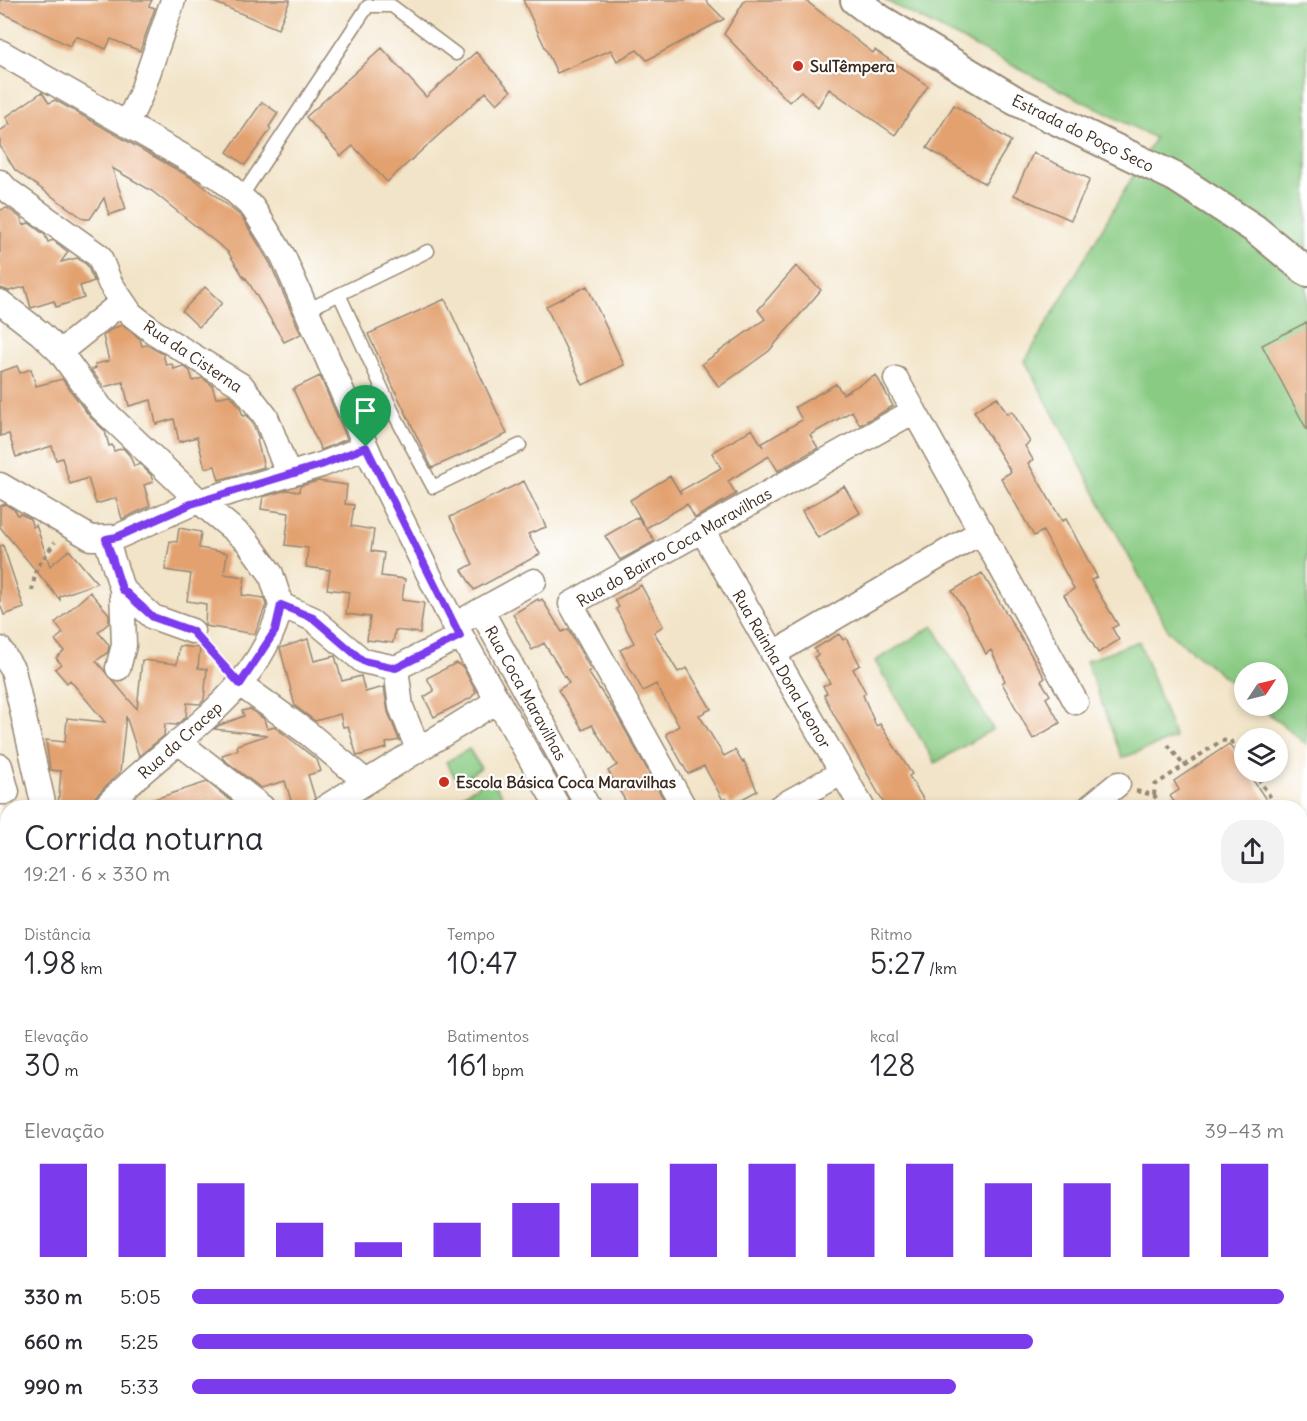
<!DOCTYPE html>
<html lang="pt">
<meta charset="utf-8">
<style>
:root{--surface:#fff;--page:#f2f2f3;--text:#2b2b33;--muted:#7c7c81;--accent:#7c3aed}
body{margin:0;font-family:Delius,sans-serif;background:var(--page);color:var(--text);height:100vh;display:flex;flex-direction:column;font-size:22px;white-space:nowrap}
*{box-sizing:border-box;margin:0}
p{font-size:20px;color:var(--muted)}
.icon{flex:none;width:33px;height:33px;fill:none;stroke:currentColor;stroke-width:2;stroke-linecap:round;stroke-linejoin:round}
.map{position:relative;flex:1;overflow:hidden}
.side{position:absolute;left:0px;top:800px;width:1308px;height:622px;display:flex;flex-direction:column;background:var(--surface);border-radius:24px 24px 0 0;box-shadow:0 3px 9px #0003}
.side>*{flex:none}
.needle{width:39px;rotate:55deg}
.buttons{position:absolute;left:1234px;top:662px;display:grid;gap:12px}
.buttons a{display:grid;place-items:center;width:54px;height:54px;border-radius:50%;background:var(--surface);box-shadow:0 3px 9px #0003;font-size:30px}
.pin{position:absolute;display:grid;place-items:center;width:51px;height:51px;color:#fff;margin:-62px -26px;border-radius:50% 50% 50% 0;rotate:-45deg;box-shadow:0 0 6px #0007}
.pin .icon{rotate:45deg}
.round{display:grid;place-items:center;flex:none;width:63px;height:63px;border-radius:24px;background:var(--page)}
.headline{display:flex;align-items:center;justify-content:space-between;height:102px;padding:0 24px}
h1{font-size:33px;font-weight:600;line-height:45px}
.stats{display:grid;grid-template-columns:repeat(3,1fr);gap:9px;height:102px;padding:6px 24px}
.stats div{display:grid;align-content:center}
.stats b{font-size:30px;font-weight:600}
.stats small{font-size:16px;font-weight:400}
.stats p{font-size:16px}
.chart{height:168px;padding:12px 24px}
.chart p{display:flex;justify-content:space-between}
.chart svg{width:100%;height:108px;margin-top:6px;stroke:var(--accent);stroke-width:6}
ul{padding:0 24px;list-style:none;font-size:20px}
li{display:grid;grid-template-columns:96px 72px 1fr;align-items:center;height:45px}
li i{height:15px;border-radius:8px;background:var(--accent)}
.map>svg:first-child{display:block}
.green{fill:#89cb83;stroke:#627a50;stroke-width:1.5}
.building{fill:#e3a170}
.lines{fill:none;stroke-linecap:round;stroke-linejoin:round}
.service-casing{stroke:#968773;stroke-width:15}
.minor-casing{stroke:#968773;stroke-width:27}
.tertiary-casing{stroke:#968773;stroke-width:32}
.secondary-casing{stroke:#968773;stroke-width:36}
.path{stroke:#968773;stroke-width:4;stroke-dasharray:4.5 4.5;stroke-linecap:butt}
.service{stroke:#fff;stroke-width:12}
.minor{stroke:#fff;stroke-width:24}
.tertiary{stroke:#fff;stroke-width:28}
.secondary{stroke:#fff;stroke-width:33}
.route-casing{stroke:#fff;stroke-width:12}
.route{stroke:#7c3aed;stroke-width:8}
.poi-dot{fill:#c8321e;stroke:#fff;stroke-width:2}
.labels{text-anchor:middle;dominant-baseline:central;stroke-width:4.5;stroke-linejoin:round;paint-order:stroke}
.poi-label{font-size:16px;font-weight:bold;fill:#3b2a1e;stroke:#fff;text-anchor:start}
.street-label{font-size:16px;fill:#3b2a1e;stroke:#fff}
</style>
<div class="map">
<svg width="1307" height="1421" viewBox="0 0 1307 1421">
<rect width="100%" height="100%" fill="#fff"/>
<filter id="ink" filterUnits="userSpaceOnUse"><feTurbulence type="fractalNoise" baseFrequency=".0167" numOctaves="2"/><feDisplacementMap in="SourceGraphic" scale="12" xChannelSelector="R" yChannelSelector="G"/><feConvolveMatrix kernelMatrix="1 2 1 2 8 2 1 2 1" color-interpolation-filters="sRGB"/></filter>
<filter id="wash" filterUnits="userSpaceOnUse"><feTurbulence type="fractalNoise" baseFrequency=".008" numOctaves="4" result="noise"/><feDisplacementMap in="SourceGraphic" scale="24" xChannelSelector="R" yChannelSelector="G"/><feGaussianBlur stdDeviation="1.35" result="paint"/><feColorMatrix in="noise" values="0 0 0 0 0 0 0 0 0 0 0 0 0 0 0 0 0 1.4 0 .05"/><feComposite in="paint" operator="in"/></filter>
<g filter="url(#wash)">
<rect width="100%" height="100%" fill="#f2e4c8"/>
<path class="green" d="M884,0h423v745l-49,-40h20v-33h-33v22l-76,-62 -144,-271 130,-223z
M933,626l60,103 -58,34 -60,-102z
M1139,641l36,97 -53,20 -36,-97z
M469,749l12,19 -23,14 -12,-20z
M490,777l19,30h-65l46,-29z
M1307,934v87l-6,-4 -1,-79z
M7,1158v37l-7,-11v-20z
M22,1415h10l14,6h-36z"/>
<g id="blocks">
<path class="building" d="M0,0h152l-3,6 6,2 -15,43 -29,-12 -5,10 -30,-13 -6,10 -70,-34z
M209,0h81l-12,29z
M523,0h182l19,19 -77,41 -10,-10 -20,11 -6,-11 -54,23z
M745,0h60l68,53 2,-3 53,36 -33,49 -66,-46 -11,18 -17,-16 -12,11 -65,-68z
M382,48l44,49 50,-45 35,39 -14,13 -11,-12 -99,90 -34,-36 -12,10 -35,-39z
M42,92l7,11 6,-3 142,81 45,36 28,46 31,71 -17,8 -38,-64 -1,1 -17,-27 -76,-61 -40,-23 14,41 -17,6 -5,-17 -14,21h-6l-69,-49 -15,-24v-15l10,-7 -4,-7z
M262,102l16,11 -9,14 2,2 -26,36 -18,-13z
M954,105l57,36 -26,43 -58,-36z
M1033,153l57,26 -19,41 -57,-25z
M7,208l14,10 2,7 6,-2 16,12 3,7 5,-2 15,12 -7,10 16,-4 10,7 7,16 -14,5 4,12 -28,9 -2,-6 -23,7 -6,-21 -16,4 -9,-3v-78z
M796,266l25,24 -52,61 -50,36 -17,-23 63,-45 -7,-9z
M587,286l37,79 -41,20 -37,-79z
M205,287l17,16 -23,24 -17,-16z
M445,299l62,135 -75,34 -64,-134z
M1307,322v108l-45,-85z
M123,325l17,14 2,7 5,-1 16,9 3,11 6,-1 2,5 9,-3 7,5 3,10 9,-3 10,7 4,13 13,-3 3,2 8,10 3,9 4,-1 6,9 6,15 -2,1 7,27 -45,13 -4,-14 -10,2 -8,-31 -18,5 -5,-23 -18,5 -5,-24 -22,6 -6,-24 -19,5 -13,-17 5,-2 -1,-4 14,-3 -6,-25 10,-8z
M17,366l3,7 11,-4 5,17 26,-7 28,38 15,14 4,15 3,-1 2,6 9,-3 7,8 4,10 6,-2 11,11 2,7 -9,3 6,21 -28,13 -6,-21 -20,6 -8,-26 -18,6 -8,-26 -6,2 -4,-14 -36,11 -7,-23 -9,2v-64z
M876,375l17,31 -33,19 -8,-14 -42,24 8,13 -40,23 -9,-15 -41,25 8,13 -41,24 -8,-14 -41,24 -16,-28 40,-24 11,18 -1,-3 41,-23 -9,-15 40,-24 11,18 -2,-3 41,-24 -7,-13 41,-23 7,10z
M320,376l27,63 -26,11 -28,-61z
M997,397l10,17 5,-3 18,31 -5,4 8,14 -5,3 34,58 4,-2 31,58 -6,3 27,45 -6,3 7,12 -21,13 -34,-58 10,-6 -31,-58 -9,5 -33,-58 10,-6 -37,-61z
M318,481l29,4 -2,19 9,1 -3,21 23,4 -3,21 13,2 -3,23 24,3 -3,21 22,3 -4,30 -25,-3 -2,13 -26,-3 3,-23 -24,-3 3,-22 -22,-3 3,-19 -24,-3 2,-19 -23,-3 4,-32 -28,-4 2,-12 24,-7 12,2 1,-6z
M524,481l22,46 -18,7 12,20 -66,36 -12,-20 11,-6 -23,-47z
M844,486l16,27 -42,25 -16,-27z
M5,504l11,7 1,4 4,-1 9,5 3,8 3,-2 14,41 19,-16 28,33 -37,13v4l-60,-73v-21z
M638,517l17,24 -35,19 -15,-24z
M179,528l22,4 -2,16 28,5 -3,21 21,3 -3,18 22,3 2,7 -11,29 -50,-8 1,-22 -19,-3 4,-27 -26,-4 5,-29 7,1z
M3,545l21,63 -20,7 -4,-11v-58z
M982,573l63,105 -4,3 9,14 -4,3 14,25 -27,16 -31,-56 3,-2 -14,-31 -5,4 -21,-43 -13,-20z
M641,585l22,41 -9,6 24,40 9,-4 24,41 -12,6 25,41 11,-6 7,12 2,-1 13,30 -26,14 -5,-7 -3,2 -19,-34 -16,8 -22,-40 13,-8 -23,-42 -13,7 -23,-41 14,-7 -18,-34 3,-2 -4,-7z
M90,592l19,22v9l-11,9 11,13 -1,7 -12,9 41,48 5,-49 35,4 2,-18 21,2 -2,20 9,1 -3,31 -4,4 -13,-1 -1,14 -10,8 -11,-1 -1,12 -25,20 -13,-40 -6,56 -25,25 -4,10h-33l3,-36 -11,-1 -4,-30 19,2 2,-24 38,4 -35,-42 -3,3 -12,-14 6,-5 -5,-6 8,-7 -9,-11 8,-7 -8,-10z
M538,599l1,2 3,-2 20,33 6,-3 23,41 -3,2 27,40 53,95h-39l-21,-36 9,-6 -25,-40 -9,5 -25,-40 11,-7 -25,-40 -12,7 -19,-36z
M839,634l4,6 3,-2 14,27 -7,4 13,24 -3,2 13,31 4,-2 32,50 -3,2 19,31h-42l-53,-94 -9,-18 3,-2 -4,-7 7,-3 -16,-26 4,-2 -4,-6z
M308,639l6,22 21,-5 7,25 19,-5 4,16 19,-5 4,25 11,28 -13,3 1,5 -30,8 -9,-30 -5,1 -3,-13 -25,7 -20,-15 -15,-58z
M456,663l7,4 13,25 -5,6 -37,19 -10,-20 10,-6 -7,-13z
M250,709l14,10 3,10 8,-2 42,33 4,11 -13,4 7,23 -2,4 -20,5 -8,-26 -24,7 -38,-29 -1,-4 16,-5 -1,-5 31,-10 -54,-6 6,-4 24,-9 -2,-5z
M1229,744l42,63h-93l-8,-11 9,-6 -5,-9z
M207,782l32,25h-100v-3z"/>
</g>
</g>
<g filter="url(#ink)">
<use href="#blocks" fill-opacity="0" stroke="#968773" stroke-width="1.5"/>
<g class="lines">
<defs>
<path id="service" d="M241,197l127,-191h24l64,48
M339,294l53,116 41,77 87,-42
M307,310l121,-59"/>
<path id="minor" d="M0,52l219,125 34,31 30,48 88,202 76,153 111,196
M127,124l14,-30 32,-94
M0,182l7,8 92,66 11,27 21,31 23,18 88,54 24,31 22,57
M0,302l40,31 20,19 41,56 99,94 47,39 24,33 10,31 32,14 50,42 33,7 65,-32
M60,352l61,-49
M914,411l162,291
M0,485l91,53 26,-1 74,-33 130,-39 45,-18
M702,530l160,277
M106,539l16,50 2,56 -6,23
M122,589l31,28 39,14
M481,610l107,197
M467,618l67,-37
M0,649l13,21 31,137
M773,654l209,-123
M396,668l5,39 17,42
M240,684l69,50 56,47
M180,743l82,64
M0,766l7,26h-7
M105,807c61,-65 154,-109 176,-202
M326,807l171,-106
M684,807l-113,-203 343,-193 -18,-32
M780,807l61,-34
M1090,807l28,-23
M0,885l8,1
M0,949l8,-8
M0,1051l8,-4
M1028,1414v7
M119,1421l9,-7
M208,1421l15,-7"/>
<path id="tertiary" d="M855,0l25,19 136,82 159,76 80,52 52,43"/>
<path id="secondary" d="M0,1285l8,25
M0,1400l8,-4
M73,1414l4,7"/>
</defs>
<use href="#service" class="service-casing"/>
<use href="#minor" class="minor-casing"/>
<use href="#tertiary" class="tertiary-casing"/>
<use href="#secondary" class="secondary-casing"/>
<path class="path" d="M32,591l4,-22 19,-27
M205,645l21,24
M1168,745l16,21
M1253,771l24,36
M1136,791l18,4 7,12
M1154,795l1,-10 66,-44 9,-1 15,18
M644,1414l3,7"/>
<use href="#service" class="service"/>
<use href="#minor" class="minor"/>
<use href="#tertiary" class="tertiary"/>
<use href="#secondary" class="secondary"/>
</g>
</g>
<g class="lines" filter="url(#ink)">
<defs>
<path id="route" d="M366,447l94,189 -64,32 -33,-7 -50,-43 -32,-13 -6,26 -35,53 -48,-53 -39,-14 -31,-28 -16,-50 11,-2 74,-33 130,-39z"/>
</defs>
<use href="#route" class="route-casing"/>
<use href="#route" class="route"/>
</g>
<g class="poi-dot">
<circle cx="798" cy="66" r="6"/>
<circle cx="444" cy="782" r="6"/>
</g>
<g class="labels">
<g class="poi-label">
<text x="810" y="66">SulTêmpera</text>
<text x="456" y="782">Escola Básica Coca Maravilhas</text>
</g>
<g class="street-label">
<text transform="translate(1083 133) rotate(26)">Estrada do Poço Seco</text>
<text transform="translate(193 356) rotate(34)">Rua da Cisterna</text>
<text transform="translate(674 547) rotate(-30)">Rua do Bairro Coca Maravilhas</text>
<text transform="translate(782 669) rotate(60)">Rua Rainha Dona Leonor</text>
<text transform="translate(526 693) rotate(61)">Rua Coca Maravilhas</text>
<text transform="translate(180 740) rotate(-42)">Rua da Cracep</text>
</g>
</g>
</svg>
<div class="buttons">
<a><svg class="needle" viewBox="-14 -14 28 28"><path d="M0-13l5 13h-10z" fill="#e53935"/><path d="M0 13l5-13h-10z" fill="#7c7c81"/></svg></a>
<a><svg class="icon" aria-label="layers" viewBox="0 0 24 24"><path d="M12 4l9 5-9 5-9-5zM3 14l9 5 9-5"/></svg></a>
</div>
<div class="pin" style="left:366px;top:447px;background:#1e9e55"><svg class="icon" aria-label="arrive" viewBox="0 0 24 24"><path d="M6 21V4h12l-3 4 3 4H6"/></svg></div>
<section class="side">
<div class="headline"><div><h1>Corrida noturna</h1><p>19:21 · 6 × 330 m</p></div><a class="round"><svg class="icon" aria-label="share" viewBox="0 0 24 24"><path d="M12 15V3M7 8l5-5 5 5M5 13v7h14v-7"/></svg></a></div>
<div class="stats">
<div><p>Distância</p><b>1.98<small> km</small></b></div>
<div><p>Tempo</p><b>10:47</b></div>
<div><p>Ritmo</p><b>5:27<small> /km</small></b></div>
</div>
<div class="stats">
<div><p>Elevação</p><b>30<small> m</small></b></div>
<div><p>Batimentos</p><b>161<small> bpm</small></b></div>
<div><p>kcal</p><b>128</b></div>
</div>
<div class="chart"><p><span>Elevação</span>39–43 m</p>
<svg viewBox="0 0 160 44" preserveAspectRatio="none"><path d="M5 44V6M15 44V6M25 44V14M35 44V30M45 44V38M55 44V30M65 44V22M75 44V14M85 44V6M95 44V6M105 44V6M115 44V6M125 44V14M135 44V14M145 44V6M155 44V6"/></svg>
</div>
<ul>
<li><b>330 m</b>5:05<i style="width:100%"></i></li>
<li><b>660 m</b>5:25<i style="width:77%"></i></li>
<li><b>990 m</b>5:33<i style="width:70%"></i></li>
</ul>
</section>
</div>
